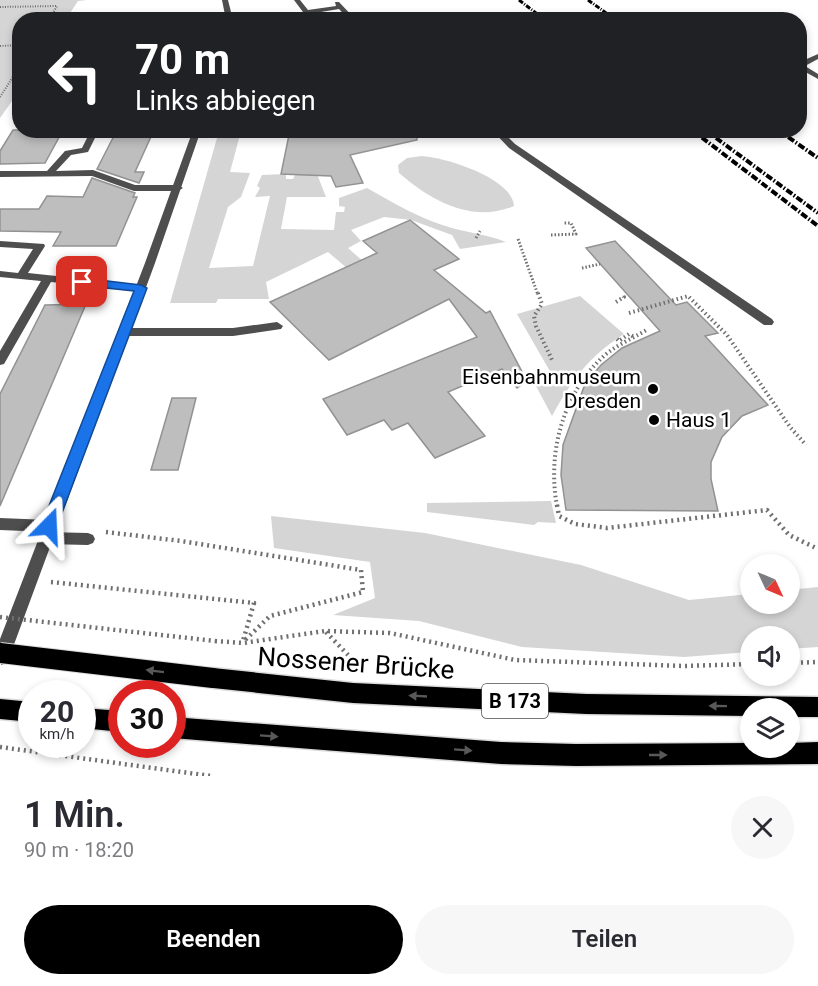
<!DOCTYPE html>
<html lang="de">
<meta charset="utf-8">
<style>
body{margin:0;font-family:Roboto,sans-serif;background:#f7f7f7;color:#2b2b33;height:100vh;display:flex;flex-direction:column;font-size:22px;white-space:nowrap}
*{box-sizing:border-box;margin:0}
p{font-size:20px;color:#7c7c81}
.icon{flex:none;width:33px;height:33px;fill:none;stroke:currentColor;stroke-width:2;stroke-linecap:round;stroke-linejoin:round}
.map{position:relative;height:776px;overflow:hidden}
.panel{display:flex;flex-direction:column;background:#fff;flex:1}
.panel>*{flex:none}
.banner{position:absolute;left:12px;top:12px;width:795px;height:126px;border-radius:24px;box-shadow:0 3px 9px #0003;background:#202124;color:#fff;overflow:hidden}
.needle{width:39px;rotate:134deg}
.controls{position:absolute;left:740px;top:554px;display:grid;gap:12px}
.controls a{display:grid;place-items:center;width:60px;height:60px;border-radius:50%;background:#fff;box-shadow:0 3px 9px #0003;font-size:30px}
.speed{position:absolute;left:18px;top:680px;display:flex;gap:12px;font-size:30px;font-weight:700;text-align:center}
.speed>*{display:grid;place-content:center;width:78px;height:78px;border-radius:50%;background:#fff;box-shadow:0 3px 9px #0003;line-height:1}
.speed small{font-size:15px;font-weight:400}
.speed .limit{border:9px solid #d22;background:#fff;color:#111}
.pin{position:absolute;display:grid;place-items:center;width:51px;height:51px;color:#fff;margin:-26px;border-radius:12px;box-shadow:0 3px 9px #0006}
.me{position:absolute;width:66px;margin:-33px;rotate:21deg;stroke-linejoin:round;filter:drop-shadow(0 0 4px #0008)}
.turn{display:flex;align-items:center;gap:21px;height:126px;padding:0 24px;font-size:27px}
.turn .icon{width:78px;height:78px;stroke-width:2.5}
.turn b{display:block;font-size:42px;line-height:51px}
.round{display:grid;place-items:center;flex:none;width:63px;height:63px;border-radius:32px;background:#f7f7f7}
.headline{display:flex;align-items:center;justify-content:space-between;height:102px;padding:0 24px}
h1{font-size:36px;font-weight:600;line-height:45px}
.cta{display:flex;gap:12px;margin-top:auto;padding:12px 24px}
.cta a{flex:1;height:69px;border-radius:36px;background:#000;color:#fff;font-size:24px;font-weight:600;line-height:69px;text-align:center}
.cta a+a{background:#f7f7f7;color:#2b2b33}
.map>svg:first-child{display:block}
.green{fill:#d5d5d5}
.building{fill:#bebebe;stroke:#929292;stroke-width:1.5}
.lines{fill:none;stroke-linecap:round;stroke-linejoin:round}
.primary-casing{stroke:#dbdbdb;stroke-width:3}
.path-far3{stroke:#707070;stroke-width:2;stroke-dasharray:1 1.5;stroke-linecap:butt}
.path-far2{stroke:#707070;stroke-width:3;stroke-dasharray:1.5 2;stroke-linecap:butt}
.path-far1{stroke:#707070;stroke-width:4;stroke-dasharray:1.5 3;stroke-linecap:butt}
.path{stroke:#707070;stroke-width:4.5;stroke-dasharray:2 4;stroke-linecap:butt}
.lane{fill:#4e4e4e;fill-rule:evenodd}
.street{fill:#4e4e4e;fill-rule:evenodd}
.primary{fill:#000;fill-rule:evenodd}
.rail-far1{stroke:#000;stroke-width:3;stroke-dasharray:5 1.5 1 1.5;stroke-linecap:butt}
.rail{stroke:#000;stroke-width:4;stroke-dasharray:7 2 1.5 2;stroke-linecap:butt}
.primary-bridge-casing{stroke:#dbdbdb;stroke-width:22;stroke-linecap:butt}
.path-bridge{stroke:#707070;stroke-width:4.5;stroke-dasharray:2 4;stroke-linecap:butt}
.primary-bridge{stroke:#000;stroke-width:20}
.oneway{fill:#595959}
.route{fill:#1a73e8;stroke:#114b97;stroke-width:1.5}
.poi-dot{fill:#000;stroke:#fff;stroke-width:2}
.labels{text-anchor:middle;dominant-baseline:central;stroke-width:5;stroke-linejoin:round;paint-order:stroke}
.shield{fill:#fff;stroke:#4c4c4c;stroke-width:1.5}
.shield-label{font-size:20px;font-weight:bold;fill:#000}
.poi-label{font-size:21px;fill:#000;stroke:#fff;text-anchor:end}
.near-street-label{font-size:26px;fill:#000;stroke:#fff}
</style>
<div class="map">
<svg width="818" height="776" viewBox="0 0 818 776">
<rect width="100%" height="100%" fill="#fff"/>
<g class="green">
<path d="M0,0H87L78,1L66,19L20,20L19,91L0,118Z"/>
<path d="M219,131H241L230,172L250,173L241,197L228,207L209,268L253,266L270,196L255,197L260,188L257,186L262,175L286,174V179H293L295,175L317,174L326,197H287L281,229L334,230L336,212H344L345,207L339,206V198L367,188C394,203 422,220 452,228C470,233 488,235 506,242L460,249L452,235L411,220L384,217L351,230L361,241L348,248L416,308L402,315L328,252L266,282L269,299H218L216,303H170Z"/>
<path d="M422,156C447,158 512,178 514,206C472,224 430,200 399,173L398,165L407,158Z"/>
<path d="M580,296L624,334C588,357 572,380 552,416L536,386L555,380L517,314Z"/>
<path d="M551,501L556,523L538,522L534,525L427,512V503Z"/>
<path d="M271,516L425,533L581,565L689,600L750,594V603H789V590L818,587V647L789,649V636H750V652L684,657L522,647L419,621L333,615L375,598L370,562L274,548Z"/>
</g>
<g class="building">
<path d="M13,130H63L45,163L0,164V151Z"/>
<path d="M117,130H154L135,172H144L139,183L97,169Z"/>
<path d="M290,130H416L417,140L350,155L363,183L336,187L331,176L281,174Z"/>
<path d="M92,178L135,193L133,197H137L116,246H53L61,232L0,231V209H39L47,196L83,197Z"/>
<path d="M410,220L459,259L434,270L486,313L490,311L527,381L517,388L502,369L448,392L485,436L435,458L408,423L392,430L384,420L347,435L323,399L477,337L449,299L329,360L270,302L377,253L363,241Z"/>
<path d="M615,241L676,305L687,302L718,333L705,336L768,405L742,416L722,437L711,462V479L718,511L566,510L561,475L563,445L585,384L601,365L622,348L660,331L586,248Z"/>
<path d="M86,304L0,506V394L45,305Z"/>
<path d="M172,398H196L178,470H151Z"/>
</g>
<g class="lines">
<g class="primary-casing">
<g id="primary">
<path d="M213,668L353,683L586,694L818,697V717H789V708H750V716L586,714L353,703L213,688L206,685L203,678L206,671Z"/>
<path d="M0,699L32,702V722L0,719Z"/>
<path d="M82,708L122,711V732L82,728Z"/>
<path d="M172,717L501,742L576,744L750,743V747H789V743L818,742V764L576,766L501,764L172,738Z"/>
</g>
</g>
<g class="path-far3">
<path d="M0,7L57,6L49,20"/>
<path d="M0,46L20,45"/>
<path d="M0,97L20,66"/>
</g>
<g class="path-far2">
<path d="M551,235L576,234L571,223H564"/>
<path d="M476,238L480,231"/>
<path d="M518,239L538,295"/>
<path d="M582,268L600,264"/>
</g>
<g class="path-far1">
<path d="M538,293L542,304L534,316L536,326L553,362"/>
<path d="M616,302L624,297L622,294"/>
<path d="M629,313L688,296L727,335L790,427L806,445"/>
<path d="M617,339L619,341L629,334L634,337"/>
<path d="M557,506C547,453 563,392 605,355C618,344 634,338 648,329"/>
</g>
<g class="path">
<path d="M557,505L559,516L575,524L607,528L767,510L789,535L818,549"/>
<path d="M106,532L181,541L361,570L363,592L270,616L243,642"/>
<path d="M51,582L254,603L243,641"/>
<path d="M326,632L348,655"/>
<path d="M215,641L243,643L325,631L390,633L515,660L684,666L750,664"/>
<path d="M789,663L818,662"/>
<path d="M0,747L211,776"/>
</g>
<g class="lane">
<path d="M294,0H300L308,10L336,6L335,2H339L356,20H349L339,9L309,14L307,19H303V12Z"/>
<path d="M818,54V59L805,66L818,74V79L800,69V62Z"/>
<path d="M91,130H99L88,152L71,155L56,171L93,170L135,185H178L183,188L178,191H134L92,176L0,177V171H47L65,151L82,148Z"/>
<path d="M492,130H501L515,144L772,319L774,322L772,325H764L509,148Z"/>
<path d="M0,241L44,244L45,246L28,273L141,285L146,288L141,291L51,282L4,364L0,365V351L41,281L0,277V271L18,273L33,249L0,247Z"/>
<path d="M277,322L283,326L281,329L233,336H125L119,332L125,328H233Z"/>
<path d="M0,518L49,520L54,522L56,526L54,530L49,532L0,530Z"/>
<path d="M45,532L88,533L93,535L95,539L93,543L88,545L45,544L40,542L38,538L40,534Z"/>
</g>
<g class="street">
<path d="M222,0H228L233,20H226Z"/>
<path d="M193,130H201L155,263L9,658L7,663L1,665L0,639L145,263Z"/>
</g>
<use href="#primary" class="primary"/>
<g class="rail-far1">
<path d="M519,0L545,20"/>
<path d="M588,0L616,20"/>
</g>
<g class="rail">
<path d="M692,130L818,226"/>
<path d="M778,130L818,158"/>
<path d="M716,138L818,213"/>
</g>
<g class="primary-bridge-casing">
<path id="primary-bridge" d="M0,653L213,678"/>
</g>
<path class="path-bridge" d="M0,617L215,641"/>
<use href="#primary-bridge" class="primary-bridge"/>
</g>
<defs><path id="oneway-solid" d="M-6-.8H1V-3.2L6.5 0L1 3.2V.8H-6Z" transform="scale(1.5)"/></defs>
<g class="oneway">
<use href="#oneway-solid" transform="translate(155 671) rotate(-173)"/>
<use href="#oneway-solid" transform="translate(418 696) rotate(-177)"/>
<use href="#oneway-solid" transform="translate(718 706) rotate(-179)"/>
<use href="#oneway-solid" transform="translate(269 736) rotate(4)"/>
<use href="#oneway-solid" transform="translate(463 750) rotate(4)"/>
<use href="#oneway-solid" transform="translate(658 755)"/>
</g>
<path class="route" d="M82,278L141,285L147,288L57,526L55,530L49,532L44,530L41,526L134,291L78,285L77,282Z"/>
<g class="poi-dot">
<circle cx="653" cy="389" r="6"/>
<circle cx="654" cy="420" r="6"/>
</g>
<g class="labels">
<rect class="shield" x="482" y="684" width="66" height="34" rx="4.5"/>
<g class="shield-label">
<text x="515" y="701">B 173</text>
</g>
<g class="poi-label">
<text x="641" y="377">Eisenbahnmuseum<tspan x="641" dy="24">Dresden</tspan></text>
<text x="666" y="420" text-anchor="start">Haus 1</text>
</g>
<g class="near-street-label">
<text transform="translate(356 663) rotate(4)">Nossener Brücke</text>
</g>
</g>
</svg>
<div class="controls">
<a><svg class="needle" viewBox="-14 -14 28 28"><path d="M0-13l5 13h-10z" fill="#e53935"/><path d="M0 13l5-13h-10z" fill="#7c7c81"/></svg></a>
<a><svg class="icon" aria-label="sound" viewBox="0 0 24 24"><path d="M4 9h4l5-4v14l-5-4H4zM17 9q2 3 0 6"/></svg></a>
<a><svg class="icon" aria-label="layers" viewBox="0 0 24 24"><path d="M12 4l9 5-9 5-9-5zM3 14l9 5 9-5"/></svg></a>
</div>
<div class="speed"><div>20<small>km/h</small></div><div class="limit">30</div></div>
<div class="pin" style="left:82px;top:282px;background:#d93025"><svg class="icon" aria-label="arrive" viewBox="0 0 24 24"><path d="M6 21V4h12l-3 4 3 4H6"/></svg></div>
<svg class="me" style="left:49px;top:526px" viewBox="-20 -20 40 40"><path d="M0-17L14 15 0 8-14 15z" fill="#1a73e8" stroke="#fff" stroke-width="4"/></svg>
<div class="banner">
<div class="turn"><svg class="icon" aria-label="left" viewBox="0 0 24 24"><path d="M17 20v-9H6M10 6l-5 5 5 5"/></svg><div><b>70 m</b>Links abbiegen</div></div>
</div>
</div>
<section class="panel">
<div class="headline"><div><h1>1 Min.</h1><p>90 m · 18:20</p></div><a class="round"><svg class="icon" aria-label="close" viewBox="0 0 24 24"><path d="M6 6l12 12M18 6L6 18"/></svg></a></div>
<div class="cta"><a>Beenden</a><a>Teilen</a></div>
</section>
